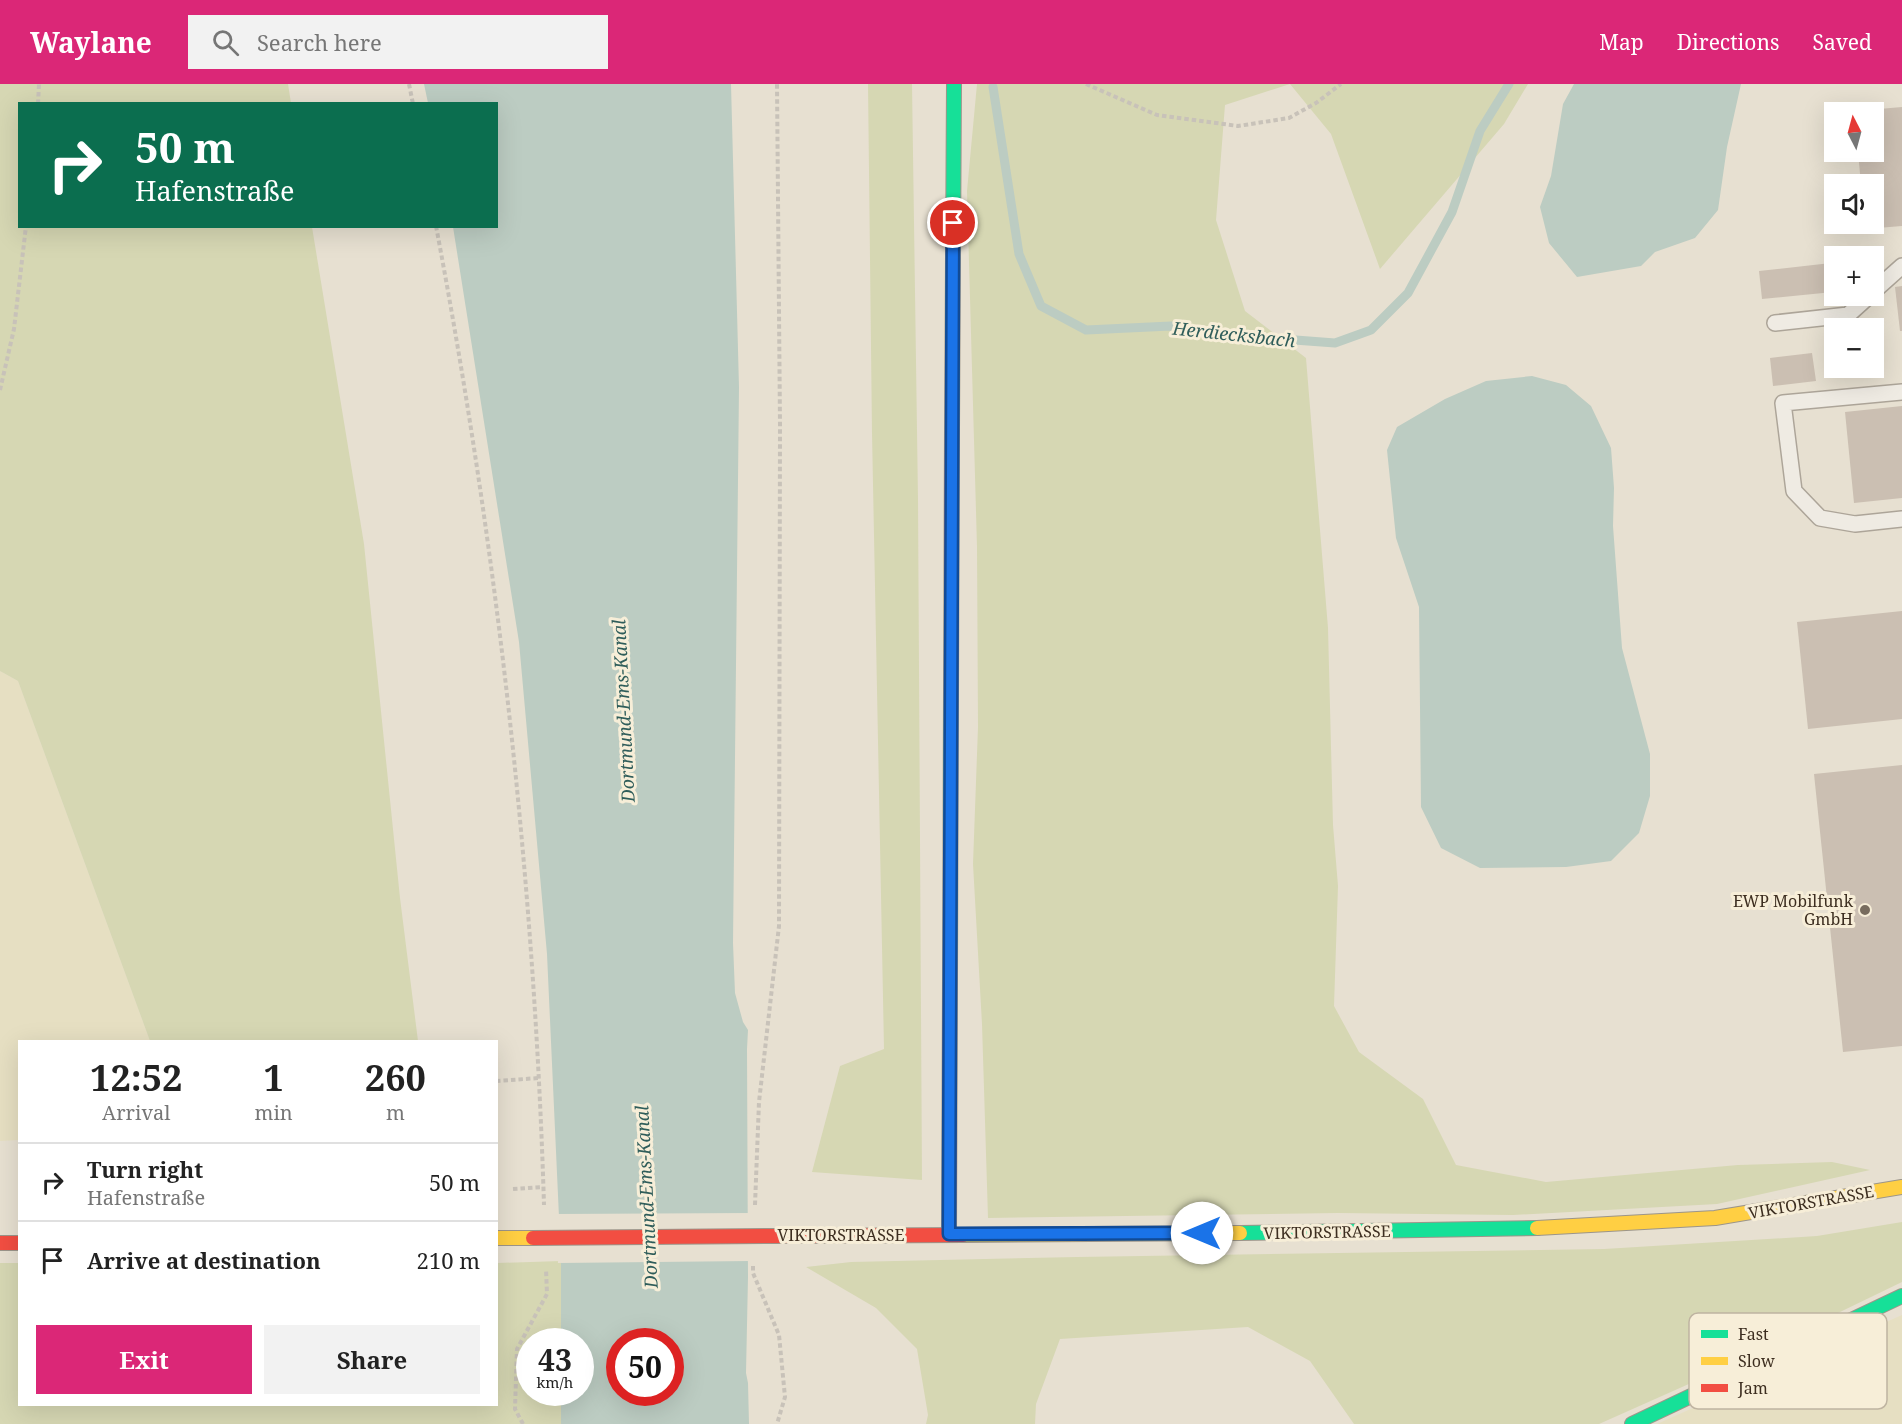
<!DOCTYPE html>
<meta charset="utf-8">
<style>
body{margin:0;font-family:"Noto Serif",serif;background:#f2f2f2;color:#222;height:100vh;display:flex;flex-direction:column;font-size:22px;white-space:nowrap}
*{box-sizing:border-box;margin:0}
p{font-size:20px;color:#767676}
.icon{flex:none;width:33px;height:33px;fill:none;stroke:currentColor;stroke-width:2;stroke-linecap:round;stroke-linejoin:round}
.map{position:relative;flex:1;overflow:hidden}
.drawer{position:absolute;left:18px;top:956px;width:480px;height:366px;display:flex;flex-direction:column;background:#fff;border-radius:0px;box-shadow:0 6px 24px #0002}
.drawer>*{flex:none}
.hud{position:absolute;left:18px;top:18px;width:480px;height:126px;border-radius:0px;box-shadow:0 6px 24px #0002;background:#0b6e4f;color:#fff;overflow:hidden}
.needle{width:39px;rotate:354deg}
.fabs{position:absolute;left:1824px;top:18px;display:grid;gap:12px}
.fabs a{display:grid;place-items:center;width:60px;height:60px;border-radius:0px;background:#fff;box-shadow:0 6px 24px #0002;font-size:30px}
.speed{position:absolute;left:516px;top:1244px;display:flex;gap:12px;font-size:30px;font-weight:700;text-align:center}
.speed>*{display:grid;place-content:center;width:78px;height:78px;border-radius:50%;background:#fff;box-shadow:0 6px 24px #0002;line-height:1}
.speed small{font-size:15px;font-weight:400}
.speed .limit{border:9px solid #d22;background:#fff;color:#111}
.pin{position:absolute;display:grid;place-items:center;width:51px;height:51px;color:#fff;margin:-26px;border:3px solid #fff;border-radius:50%;box-shadow:0 2px 6px #0007}
.me{position:absolute;width:66px;margin:-33px;rotate:270deg;stroke-linejoin:round;filter:drop-shadow(0 0 4px #0008)}
.turn{display:flex;align-items:center;gap:21px;height:126px;padding:0 18px;font-size:27px}
.turn .icon{width:78px;height:78px;stroke-width:2.5}
.turn b{display:block;font-size:42px;line-height:51px}
.eta{display:flex;justify-content:space-evenly;align-items:center;height:102px;text-align:center}
.eta b{font-size:36px;font-weight:700;line-height:42px}
.button{display:flex;gap:12px;margin-top:auto;padding:12px 18px}
.button a{flex:1;height:69px;border-radius:0px;background:#db2777;color:#fff;font-size:24px;font-weight:700;line-height:69px;text-align:center}
.button a+a{background:#f2f2f2;color:#222}
ul{padding:0;list-style:none}
li{display:flex;align-items:center;gap:18px;height:78px;padding:0 18px;border-top:2px solid #e0e0e0}
li div{flex:1}
li b{display:block;font-size:22px}
li em{font-style:normal}
header{display:flex;align-items:center;gap:36px;box-sizing:border-box;height:84px;padding:0 30px;background:#db2777;color:#fff}
header strong{font-size:28px}
nav{display:flex;gap:33px;margin-inline-start:auto;font-size:21px}
.search{width:420px;height:54px;background:#f2f2f2;display:flex;align-items:center;gap:15px;box-sizing:border-box;padding:0 21px;border-radius:0px;color:#767676;font-size:22px}
.map>svg:first-child{display:block}
.farmland{fill:#e6dfc2}
.green{fill:#d6d7b3}
.water{fill:#bcccc2;fill-rule:evenodd}
.pier{fill:#e7e0d1}
.lines{fill:none;stroke-linecap:round;stroke-linejoin:round}
.stream{stroke:#bcccc2;stroke-width:9}
.building{fill:#cbbfb2}
.lane-casing{stroke:#ada599;stroke-width:18}
.fast-casing{stroke:#9c958a;stroke-width:16}
.slow-casing{stroke:#9c958a;stroke-width:16}
.jam-casing{stroke:#9c958a;stroke-width:16}
.path{stroke:#c8c2b9;stroke-width:4;stroke-dasharray:4.5 3;stroke-linecap:butt}
.lane{stroke:#efebe3;stroke-width:15}
.fast{stroke:#16e098;stroke-width:14}
.slow{stroke:#ffcf43;stroke-width:14}
.jam{stroke:#f24e42;stroke-width:14}
.jam-bridge-casing{stroke:#9c958a;stroke-width:16;stroke-linecap:butt}
.jam-bridge{stroke:#f24e42;stroke-width:14}
.route-casing{stroke:#114b97;stroke-width:15}
.route{stroke:#1a73e8;stroke-width:10}
.poi-dot{fill:#786c5e;stroke:#f7eed8;stroke-width:2}
.labels{text-anchor:middle;dominant-baseline:central;stroke-width:6;stroke-linejoin:round;paint-order:stroke}
.poi-label{font-size:16px;fill:#3d2e20;stroke:#f7eed8;text-anchor:end}
.street-label{font-size:16px;fill:#3d2e20;stroke:#f7eed8}
.water-label{font-size:18px;font-style:italic;fill:#2f5d5a;stroke:#f7eed8}
.key{fill:#f7eed8;stroke:#bfb4a1;stroke-width:1.5}
.key-label{font-size:16px;fill:#3d2e20}
</style>
<header>
<strong>Waylane</strong>
<div class="search"><svg class="icon" aria-label="search" viewBox="0 0 24 24"><circle cx="10" cy="10" r="6"/><path d="M15 15l6 6"/></svg>Search here</div>
<nav><a>Map</a><a>Directions</a><a>Saved</a></nav>
</header>
<div class="map">
<svg width="1902" height="1340" viewBox="0 0 1902 1340">
<rect width="100%" height="100%" fill="#e7e0d1"/>
<g class="farmland">
<path d="M0,587L18,597L150,957H20L19,1056L0,1057Z"/>
<path d="M1902,1231V1340H1657Z"/>
</g>
<g class="green">
<path d="M0,0H288L291,19L20,20V142L312,143L364,460L400,814L418,957H150L18,597L0,587Z"/>
<path d="M868,0H912L918,415L922,1096L812,1088L840,982L884,965L872,349Z"/>
<path d="M977,0H1528L1504,40L1380,185L1331,50L1290,0L1225,21L1216,136L1245,227L1306,274L1328,544L1333,741L1338,802L1334,922L1359,968L1423,1015L1456,1081L1546,1098L1738,1081L1832,1078L1870,1086L1717,1120L1513,1131L1338,1129L988,1134L982,940L973,780L978,643L977,463L967,107Z"/>
<path d="M1902,1138V1198L1718,1287L1599,1340H1354L1310,1277L1248,1243L1060,1255L1036,1320L1035,1340H926L928,1331L917,1265L876,1224L806,1183L851,1178L1077,1173L1604,1165L1817,1152Z"/>
<path d="M561,1177V1257H530V1308H561V1340H0V1179H19L20,1320H496L497,1179Z"/>
</g>
<g class="water">
<path d="M424,0H731L739,303L733,859L735,909L743,938L748,946L747,965L748,1193L746,1289L748,1299L749,1340H561V1308H580V1257H561V1177L547,870L519,558L453,143L496,142V20L428,19ZM620,1257H670V1308H620Z"/>
<path d="M1574,0H1741L1727,63L1718,126L1695,154L1655,168L1641,182L1577,193L1549,159L1540,123L1551,92L1563,20Z"/>
<path d="M1532,292L1566,301L1591,322L1611,364L1614,404L1613,442L1622,564L1650,670V712L1639,749L1611,777L1566,783L1480,784L1441,764L1421,723L1419,523L1396,454L1387,366L1397,343L1445,315L1486,297Z"/>
</g>
<path class="pier" d="M751,1129V1177L558,1179L556,1130Z"/>
<g class="lines">
<path class="stream" d="M993,3L1019,170L1041,222L1086,246L1171,242L1215,250L1335,259L1371,246L1408,209L1452,128L1480,47L1509,0"/>
</g>
<g class="building">
<path d="M1902,23V142L1865,145L1864,140H1874V100H1861L1858,68H1874V28H1856V27Z"/>
<path d="M1831,179L1833,208L1762,215L1759,187Z"/>
<path d="M1902,202V247H1900L1895,203Z"/>
<path d="M1812,269L1816,297L1773,302L1770,274Z"/>
<path d="M1902,322V414L1854,419L1845,328Z"/>
<path d="M1902,527V635L1808,645L1797,538Z"/>
<path d="M1902,681V962L1843,968L1814,690Z"/>
</g>
<g class="lines">
<g class="lane-casing">
<g id="lane">
<path d="M1874,207L1902,182"/>
<path d="M1775,239L1848,231L1869,212"/>
<path d="M1902,308L1783,319L1794,407L1820,434L1855,440L1902,435"/>
</g>
</g>
<g class="fast-casing">
<g id="fast">
<path d="M952,346L954,0"/>
<path d="M950,894L951,607"/>
<path d="M1240,1149L1537,1144"/>
<path d="M1632,1340L1902,1212"/>
</g>
</g>
<g class="slow-casing">
<g id="slow">
<path d="M1537,1144L1715,1134L1902,1103"/>
<path d="M963,1151L1240,1149"/>
<path d="M496,1154H533"/>
</g>
</g>
<g class="jam-casing">
<g id="jam">
<path d="M951,607L952,346"/>
<path d="M949,1151L950,894"/>
<path d="M771,1152L963,1151"/>
<path d="M0,1159H20"/>
</g>
</g>
<g class="path">
<path d="M409,0L413,20"/>
<path d="M1086,0L1157,31L1238,42L1289,34L1316,19L1341,0"/>
<path d="M38,20L39,0"/>
<path d="M436,142C497,465 534,793 544,1121"/>
<path d="M0,306L14,245L26,142"/>
<path d="M496,997L539,994"/>
<path d="M513,1105L543,1103"/>
<path d="M755,1121L759,1018L779,842L780,341L777,0"/>
<path d="M753,1182V1189L779,1251L785,1313L777,1340"/>
<path d="M523,1340L515,1325L517,1265L547,1210L546,1185"/>
</g>
<use href="#lane" class="lane"/>
<use href="#fast" class="fast"/>
<use href="#slow" class="slow"/>
<use href="#jam" class="jam"/>
<g class="jam-bridge-casing">
<path id="jam-bridge" d="M533,1154L771,1152"/>
</g>
<use href="#jam-bridge" class="jam-bridge"/>
</g>
<g class="lines">
<g class="route-casing">
<path id="route" d="M953,139L949,1150L1202,1149"/>
</g>
<use href="#route" class="route"/>
</g>
<circle class="poi-dot" cx="1865" cy="826" r="6"/>
<g class="labels">
<g class="poi-label">
<text x="1853" y="817">EWP Mobilfunk<tspan x="1853" dy="18">GmbH</tspan></text>
</g>
<g class="street-label">
<text transform="translate(1811 1118) rotate(-10)">VIKTORSTRASSE</text>
<text transform="translate(1327 1148) rotate(-1)">VIKTORSTRASSE</text>
<text x="841" y="1151">VIKTORSTRASSE</text>
</g>
<g class="water-label">
<text transform="translate(1234 250) rotate(6)">Herdiecksbach</text>
<text transform="translate(623 627) rotate(-93)">Dortmund-Ems-Kanal</text>
<text transform="translate(646 1113) rotate(-93)">Dortmund-Ems-Kanal</text>
</g>
</g>
<rect x="1689" y="1229" width="198" height="96" rx="9" class="key"/>
<rect x="1701" y="1246" width="27" height="8" fill="#16e098"/>
<rect x="1701" y="1273" width="27" height="8" fill="#ffcf43"/>
<rect x="1701" y="1300" width="27" height="8" fill="#f24e42"/>
<g class="key-label">
<text x="1738" y="1256">Fast</text>
<text x="1738" y="1283">Slow</text>
<text x="1738" y="1310">Jam</text>
</g>
</svg>
<div class="fabs">
<a><svg class="needle" viewBox="-14 -14 28 28"><path d="M0-13l5 13h-10z" fill="#e53935"/><path d="M0 13l5-13h-10z" fill="#767676"/></svg></a>
<a><svg class="icon" aria-label="sound" viewBox="0 0 24 24"><path d="M4 9h4l5-4v14l-5-4H4zM17 9q2 3 0 6"/></svg></a>
<a>+</a>
<a>−</a>
</div>
<div class="speed"><div>43<small>km/h</small></div><div class="limit">50</div></div>
<div class="pin" style="left:953px;top:139px;background:#d93025"><svg class="icon" aria-label="arrive" viewBox="0 0 24 24"><path d="M6 21V4h12l-3 4 3 4H6"/></svg></div>
<svg class="me" style="left:1202px;top:1149px" viewBox="-20 -20 40 40"><circle r="19" fill="#fff"/><path d="M0-13L10 11 0 6-10 11z" fill="#1a73e8"/></svg>
<div class="hud">
<div class="turn"><svg class="icon" aria-label="right" viewBox="0 0 24 24"><path d="M7 20v-9h11M14 6l5 5-5 5"/></svg><div><b>50 m</b>Hafenstraße</div></div>
</div>
<section class="drawer">
<div class="eta">
<div><b>12:52</b><p>Arrival</p></div>
<div><b>1</b><p>min</p></div>
<div><b>260</b><p>m</p></div>
</div>
<ul>
<li><svg class="icon" aria-label="right" viewBox="0 0 24 24"><path d="M7 20v-9h11M14 6l5 5-5 5"/></svg><div><b>Turn right</b><p>Hafenstraße</p></div><em>50 m</em></li>
<li><svg class="icon" aria-label="arrive" viewBox="0 0 24 24"><path d="M6 21V4h12l-3 4 3 4H6"/></svg><div><b>Arrive at destination</b></div><em>210 m</em></li>
</ul>
<div class="button"><a>Exit</a><a>Share</a></div>
</section>
</div>
